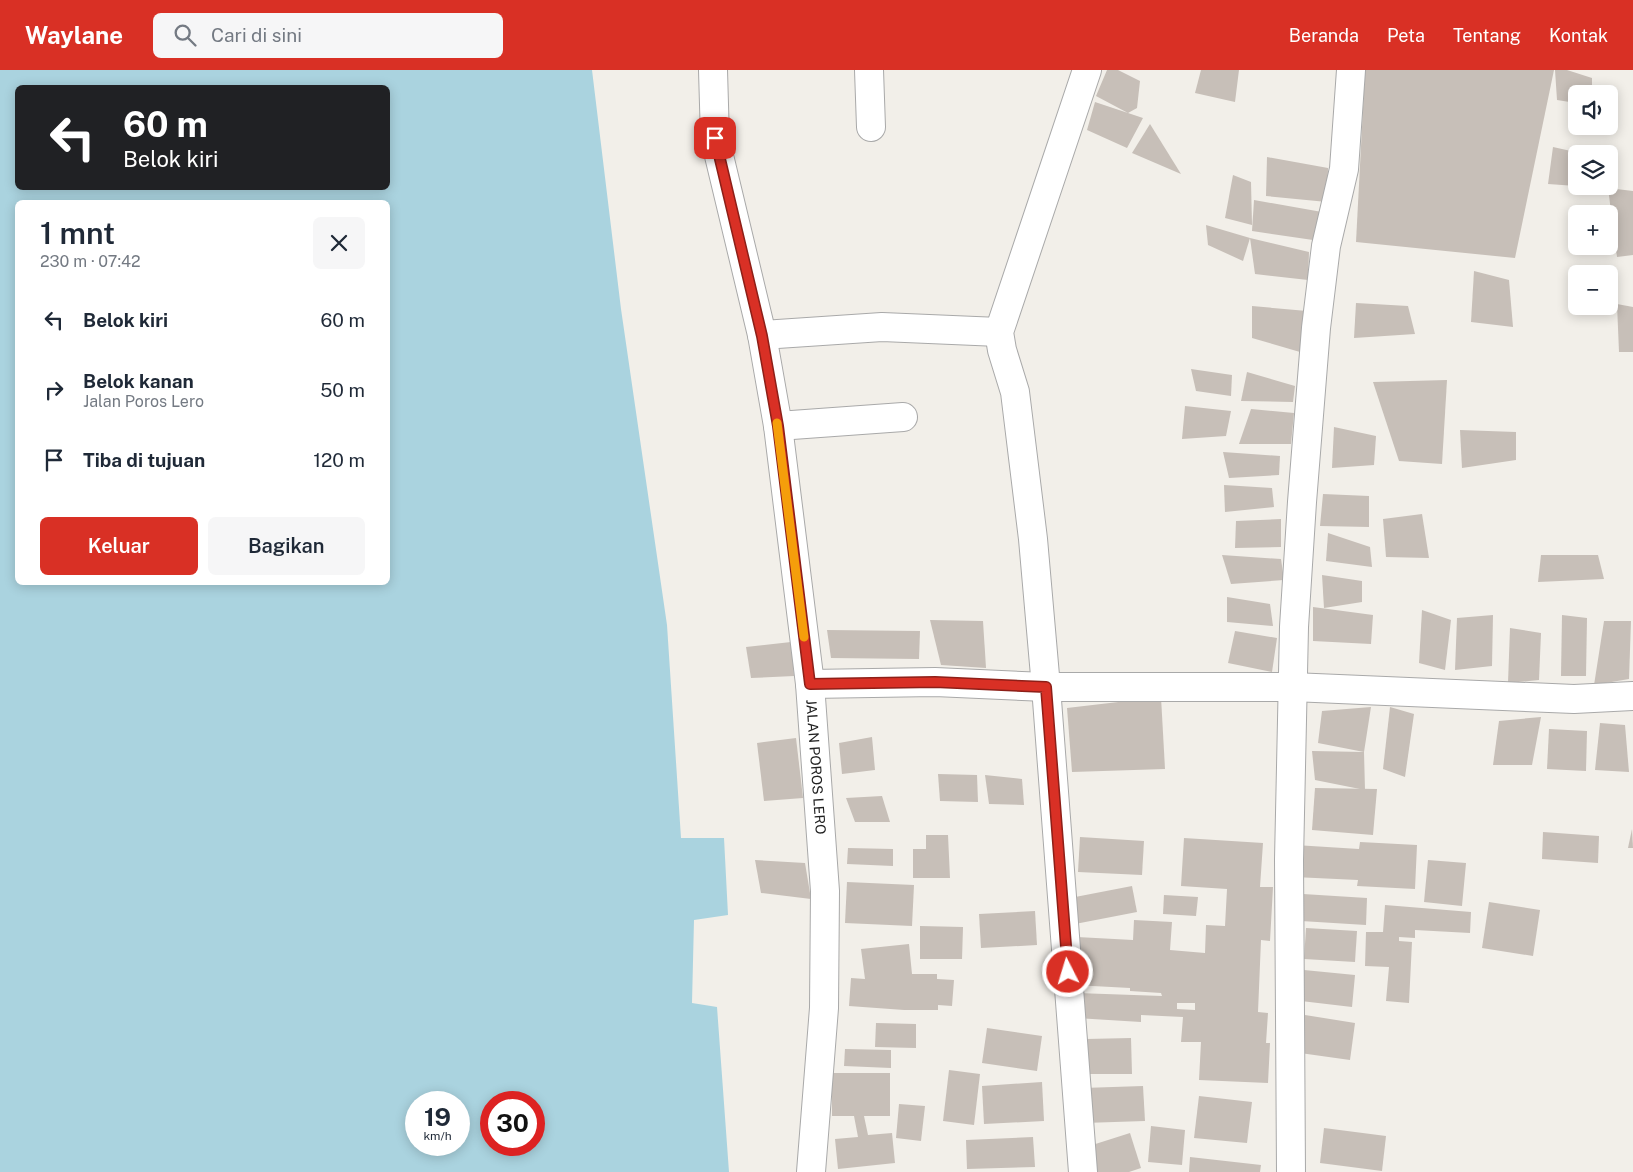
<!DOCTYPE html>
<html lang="id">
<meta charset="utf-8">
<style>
body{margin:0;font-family:"Public Sans",sans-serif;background:#f6f6f7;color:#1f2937;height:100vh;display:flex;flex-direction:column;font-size:19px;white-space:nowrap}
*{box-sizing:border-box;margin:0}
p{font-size:16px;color:#747a83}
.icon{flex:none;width:28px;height:28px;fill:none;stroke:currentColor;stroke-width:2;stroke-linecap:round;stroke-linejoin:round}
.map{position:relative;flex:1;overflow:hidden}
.sheet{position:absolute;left:15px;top:130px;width:375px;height:385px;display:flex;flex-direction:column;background:#fff;border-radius:8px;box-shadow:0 2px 12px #0003}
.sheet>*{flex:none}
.top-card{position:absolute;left:15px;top:15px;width:375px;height:105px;border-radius:8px;box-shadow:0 2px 12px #0003;background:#202124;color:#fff;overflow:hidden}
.controls{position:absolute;left:1568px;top:15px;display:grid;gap:10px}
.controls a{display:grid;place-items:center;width:50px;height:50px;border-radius:8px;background:#fff;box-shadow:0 2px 12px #0003;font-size:25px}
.speed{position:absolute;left:405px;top:1021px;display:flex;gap:10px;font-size:25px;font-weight:700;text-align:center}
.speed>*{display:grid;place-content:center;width:65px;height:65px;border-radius:50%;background:#fff;box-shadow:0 2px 12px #0003;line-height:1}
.speed small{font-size:12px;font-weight:400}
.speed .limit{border:8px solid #d22;background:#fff;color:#111}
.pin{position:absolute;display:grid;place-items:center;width:42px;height:42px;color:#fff;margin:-21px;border-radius:10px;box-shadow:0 2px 8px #0006}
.me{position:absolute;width:55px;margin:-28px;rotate:355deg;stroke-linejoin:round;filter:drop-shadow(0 0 4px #0008)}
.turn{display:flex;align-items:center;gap:18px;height:105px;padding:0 25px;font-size:22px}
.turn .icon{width:65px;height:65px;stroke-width:2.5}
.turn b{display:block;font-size:35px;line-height:42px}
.round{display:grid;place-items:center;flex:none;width:52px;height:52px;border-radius:8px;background:#f6f6f7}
.overview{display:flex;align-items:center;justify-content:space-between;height:85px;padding:0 25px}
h1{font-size:30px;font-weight:600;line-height:38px}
.action{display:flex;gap:10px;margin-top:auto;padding:10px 25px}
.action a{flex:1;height:58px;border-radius:8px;background:#d93025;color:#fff;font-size:20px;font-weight:600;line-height:58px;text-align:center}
.action a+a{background:#f6f6f7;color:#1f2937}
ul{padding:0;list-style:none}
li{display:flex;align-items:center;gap:15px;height:70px;padding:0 25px}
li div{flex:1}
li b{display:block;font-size:19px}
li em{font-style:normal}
header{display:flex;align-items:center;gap:30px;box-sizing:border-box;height:70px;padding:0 25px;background:#d93025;color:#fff}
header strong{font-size:24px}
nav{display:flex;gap:28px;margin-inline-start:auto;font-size:18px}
.search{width:350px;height:45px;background:#f6f6f7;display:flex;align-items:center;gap:12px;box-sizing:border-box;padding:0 18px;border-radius:8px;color:#747a83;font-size:19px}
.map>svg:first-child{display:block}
.water{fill:#aad3df;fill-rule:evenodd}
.building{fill:#c7bfb8;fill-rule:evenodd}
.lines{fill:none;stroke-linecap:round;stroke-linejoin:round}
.street-casing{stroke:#a9a9a9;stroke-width:30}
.street{stroke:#fff;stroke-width:28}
.route-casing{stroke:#8d1f18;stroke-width:12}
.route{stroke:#d93025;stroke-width:9}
.slow{stroke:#f59e0b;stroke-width:9}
.labels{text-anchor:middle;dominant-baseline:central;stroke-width:4.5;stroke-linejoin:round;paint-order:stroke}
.street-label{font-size:14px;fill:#222;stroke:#fff}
</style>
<header>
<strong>Waylane</strong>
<div class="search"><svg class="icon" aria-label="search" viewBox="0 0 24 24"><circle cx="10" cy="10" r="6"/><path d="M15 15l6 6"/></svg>Cari di sini</div>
<nav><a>Beranda</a><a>Peta</a><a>Tentang</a><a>Kontak</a></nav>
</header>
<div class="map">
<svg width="1633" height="1102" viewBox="0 0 1633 1102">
<rect width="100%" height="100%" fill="#f2efe9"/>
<path class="water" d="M0,0H592L621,239L667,555L681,768H724L728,845L694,850L692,933L717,937L729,1102H0ZM18,18H388V118H18ZM18,132H388V512H18ZM459,1032V1075H416V1032ZM534,1032V1075H491V1032Z"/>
<g class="building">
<path d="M1107,0H1118L1140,11L1137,38L1128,43L1143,48L1127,78L1087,60L1095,32L1128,43L1096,26Z"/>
<path d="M1201,0H1239L1235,32L1195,23Z"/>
<path d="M1365,0H1554L1515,188L1356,172Z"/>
<path d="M1555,0H1567L1592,8V24H1576V33L1557,30Z"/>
<path d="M1150,54L1181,104L1132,83Z"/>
<path d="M1553,77L1580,83L1576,84V116L1548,114Z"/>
<path d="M1267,87L1328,98L1327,132L1266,126Z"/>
<path d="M1233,105L1251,112L1252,155L1225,148Z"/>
<path d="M1608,118L1633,121V185L1617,187Z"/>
<path d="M1254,130L1322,142L1313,170L1252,161Z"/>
<path d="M1206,155L1250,168L1243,191L1208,175Z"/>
<path d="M1250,168L1309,182L1308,210L1255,204Z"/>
<path d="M1474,201L1509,210L1513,257L1471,252Z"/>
<path d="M1356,233L1408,236L1415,264L1354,268Z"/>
<path d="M1617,234L1633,237V282H1619Z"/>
<path d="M1252,236L1307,241L1300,282L1252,268Z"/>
<path d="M1191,299L1232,305L1231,326L1196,321Z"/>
<path d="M1247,302L1295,316L1293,332L1241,331Z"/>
<path d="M1447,310L1442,394L1399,391L1373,312Z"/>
<path d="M1185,336L1231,341L1226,366L1182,369Z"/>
<path d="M1251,339L1294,343L1291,374H1239Z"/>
<path d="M1334,357L1376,366L1374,395L1332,398Z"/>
<path d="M1460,360L1516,362V390L1462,398Z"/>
<path d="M1223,382L1280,386L1279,405L1229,408Z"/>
<path d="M1224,415L1272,418L1274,437L1225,442Z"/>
<path d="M1323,424L1369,426V457L1320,456Z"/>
<path d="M1422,444L1429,488L1386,487L1383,449Z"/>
<path d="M1281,449V477L1235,478L1236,451Z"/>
<path d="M1328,463L1370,477L1372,497L1326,491Z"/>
<path d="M1222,485L1281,489L1284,510L1231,514Z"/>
<path d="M1541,485H1598L1604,509L1538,512Z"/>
<path d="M1322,505L1362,511V532L1324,538Z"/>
<path d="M1227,527L1270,534L1273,556L1227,552Z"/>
<path d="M1313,537L1373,545L1371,574L1313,571Z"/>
<path d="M1422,540L1451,550L1445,600L1419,593Z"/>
<path d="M1493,545L1492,596L1455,600L1457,548Z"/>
<path d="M1562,545L1587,548L1586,606H1561Z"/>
<path d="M930,550L983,551L986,598L941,595Z"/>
<path d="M1604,551H1631L1629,609L1594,615Z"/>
<path d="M1510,558L1541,563L1539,610L1508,613Z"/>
<path d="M827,560L920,561L919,589L831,588Z"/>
<path d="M1235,561L1277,568L1272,602L1228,593Z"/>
<path d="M791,572L794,606L751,608L746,577Z"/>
<path d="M1161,627L1165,699L1072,702L1067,638Z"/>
<path d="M1371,637L1364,682L1365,720L1315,710L1312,681L1364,682L1318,673L1322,641Z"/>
<path d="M1390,637L1414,644L1405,707L1383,699Z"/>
<path d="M1541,647L1532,695H1493L1499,651Z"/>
<path d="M1600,653L1625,655L1629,702L1595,700Z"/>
<path d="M1549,659L1587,661L1586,701L1547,699Z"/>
<path d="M872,667L875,700L842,704L839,673Z"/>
<path d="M796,668L803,728L764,731L757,673Z"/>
<path d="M938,704L977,705L978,732L940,731Z"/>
<path d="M985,705L1022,709L1024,735L989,734Z"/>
<path d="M1315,718L1377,719L1373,765L1312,760Z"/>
<path d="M882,726L890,752H855L846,728Z"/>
<path d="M1632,759L1633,778H1628Z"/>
<path d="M1543,762L1599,766L1598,793L1542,789Z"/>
<path d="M926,765H948L950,808H913V779H926Z"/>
<path d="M1080,767L1144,771L1142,805L1078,802Z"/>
<path d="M1184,768L1263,773L1260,817H1273L1270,871L1261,870L1258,942L1268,943L1266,973H1270L1268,1013L1199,1010L1201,972H1181L1183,947L1141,945V952L1076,948L1077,923L1162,926L1161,923L1130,921V918L1074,915L1077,867L1133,870L1134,850L1172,852L1170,880L1205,883L1206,855L1225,856L1227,819L1181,816ZM1177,933H1195V940L1177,939Z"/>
<path d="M1360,772L1417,775L1415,819L1357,816L1358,810L1294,807L1295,775L1359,779Z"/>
<path d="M848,778L893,779V796L847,794Z"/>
<path d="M755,790L805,793L811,829L761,823Z"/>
<path d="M1428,790L1466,793L1462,836L1424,832Z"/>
<path d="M847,812L914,815L912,856L845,853Z"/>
<path d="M1132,816L1137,842L1075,854L1070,828Z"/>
<path d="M1303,824L1367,828L1366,855L1301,851Z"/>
<path d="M1164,825L1198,827L1196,846L1163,844Z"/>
<path d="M1489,832L1540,840L1533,886L1482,878Z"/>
<path d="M1385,835L1471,842L1470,863L1415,860V868L1399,867V871L1412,872L1409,933L1386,931L1389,897L1365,896L1366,862H1383Z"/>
<path d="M1035,841L1037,875L981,878L979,844Z"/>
<path d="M920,856L963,857L962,889H920Z"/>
<path d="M1306,858L1357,861L1355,892L1304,889Z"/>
<path d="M909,874L912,904H937V909L954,910L952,936L938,935V940H904L849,936L851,908L865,909L861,879Z"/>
<path d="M1304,900L1355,905L1352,937L1301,931Z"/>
<path d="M1305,945L1355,953L1350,990L1300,983Z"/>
<path d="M876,953L916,954V978L875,977Z"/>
<path d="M987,958L1042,966L1037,1001L982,993Z"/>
<path d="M1131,968L1132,1004H1087L1086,969Z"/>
<path d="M845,979L891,980V998L844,996Z"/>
<path d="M949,1000L980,1004L974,1055L943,1051Z"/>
<path d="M832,1003H890V1046H864L868,1065L892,1063L895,1093L838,1099L835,1069L858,1067L854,1046H832Z"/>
<path d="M1042,1012L1044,1051L984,1054L982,1016Z"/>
<path d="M1143,1016L1145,1051L1084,1053L1083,1018Z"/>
<path d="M1199,1026L1252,1032L1247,1073L1194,1068Z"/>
<path d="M899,1034L925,1036L921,1071L896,1068Z"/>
<path d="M1151,1056L1185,1060L1182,1095L1148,1092Z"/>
<path d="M1324,1058L1386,1066L1382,1101L1320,1093Z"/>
<path d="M1130,1063L1141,1098L1129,1102H1094L1086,1077Z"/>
<path d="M1033,1067L1035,1097L967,1099L966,1070Z"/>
<path d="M1190,1087L1261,1095L1260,1102H1189Z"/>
</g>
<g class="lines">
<g class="street-casing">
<g id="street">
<path id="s1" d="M713,0L715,69L762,265L778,356L810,614L825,821L824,938L811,1102"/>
<path d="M869,0L871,57"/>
<path d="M762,265L882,257L999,262"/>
<path d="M778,356L903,347"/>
<path d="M810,614L935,612L1046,617H1292L1574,629L1633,626"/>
<path d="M1083,1102L1046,617L1033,469L1015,322L1002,280L999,262L1087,0"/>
<path d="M1291,1102L1289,790L1294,557L1302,432L1316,258L1326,176L1344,99L1351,0"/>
</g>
</g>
<use href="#street" class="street"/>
</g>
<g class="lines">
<g class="route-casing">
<path id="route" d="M715,68L762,266L778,356L810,614L935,612L1046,617L1068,902"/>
</g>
<use href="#route" class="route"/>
<path class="slow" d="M777,353L804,567"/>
</g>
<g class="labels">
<g class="street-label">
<text stroke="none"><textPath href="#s1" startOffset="706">JALAN POROS LERO</textPath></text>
</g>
</g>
</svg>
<div class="controls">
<a><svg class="icon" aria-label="sound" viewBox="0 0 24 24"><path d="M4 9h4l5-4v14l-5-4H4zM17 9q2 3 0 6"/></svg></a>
<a><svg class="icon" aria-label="layers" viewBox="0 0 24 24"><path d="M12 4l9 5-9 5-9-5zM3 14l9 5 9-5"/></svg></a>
<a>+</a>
<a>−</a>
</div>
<div class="speed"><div>19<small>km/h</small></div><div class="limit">30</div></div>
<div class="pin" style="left:715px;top:68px;background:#d93025"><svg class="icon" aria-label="arrive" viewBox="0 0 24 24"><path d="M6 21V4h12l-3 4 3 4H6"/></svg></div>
<svg class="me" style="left:1068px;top:902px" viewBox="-20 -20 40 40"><circle r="17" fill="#d93025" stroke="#fff" stroke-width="3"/><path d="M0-11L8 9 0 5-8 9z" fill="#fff"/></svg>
<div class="top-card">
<div class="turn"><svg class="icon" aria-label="left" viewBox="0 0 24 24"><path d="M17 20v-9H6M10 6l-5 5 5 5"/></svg><div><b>60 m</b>Belok kiri</div></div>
</div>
<section class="sheet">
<div class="overview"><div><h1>1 mnt</h1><p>230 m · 07:42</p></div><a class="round"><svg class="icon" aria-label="close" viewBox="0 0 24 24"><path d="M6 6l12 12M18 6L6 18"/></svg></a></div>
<ul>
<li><svg class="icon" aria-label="left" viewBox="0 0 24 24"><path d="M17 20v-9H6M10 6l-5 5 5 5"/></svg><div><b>Belok kiri</b></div><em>60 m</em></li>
<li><svg class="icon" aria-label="right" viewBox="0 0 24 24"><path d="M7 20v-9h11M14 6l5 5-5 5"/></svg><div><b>Belok kanan</b><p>Jalan Poros Lero</p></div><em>50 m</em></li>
<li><svg class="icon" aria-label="arrive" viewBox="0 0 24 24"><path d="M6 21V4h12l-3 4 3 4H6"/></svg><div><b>Tiba di tujuan</b></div><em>120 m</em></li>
</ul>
<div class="action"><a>Keluar</a><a>Bagikan</a></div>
</section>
</div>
